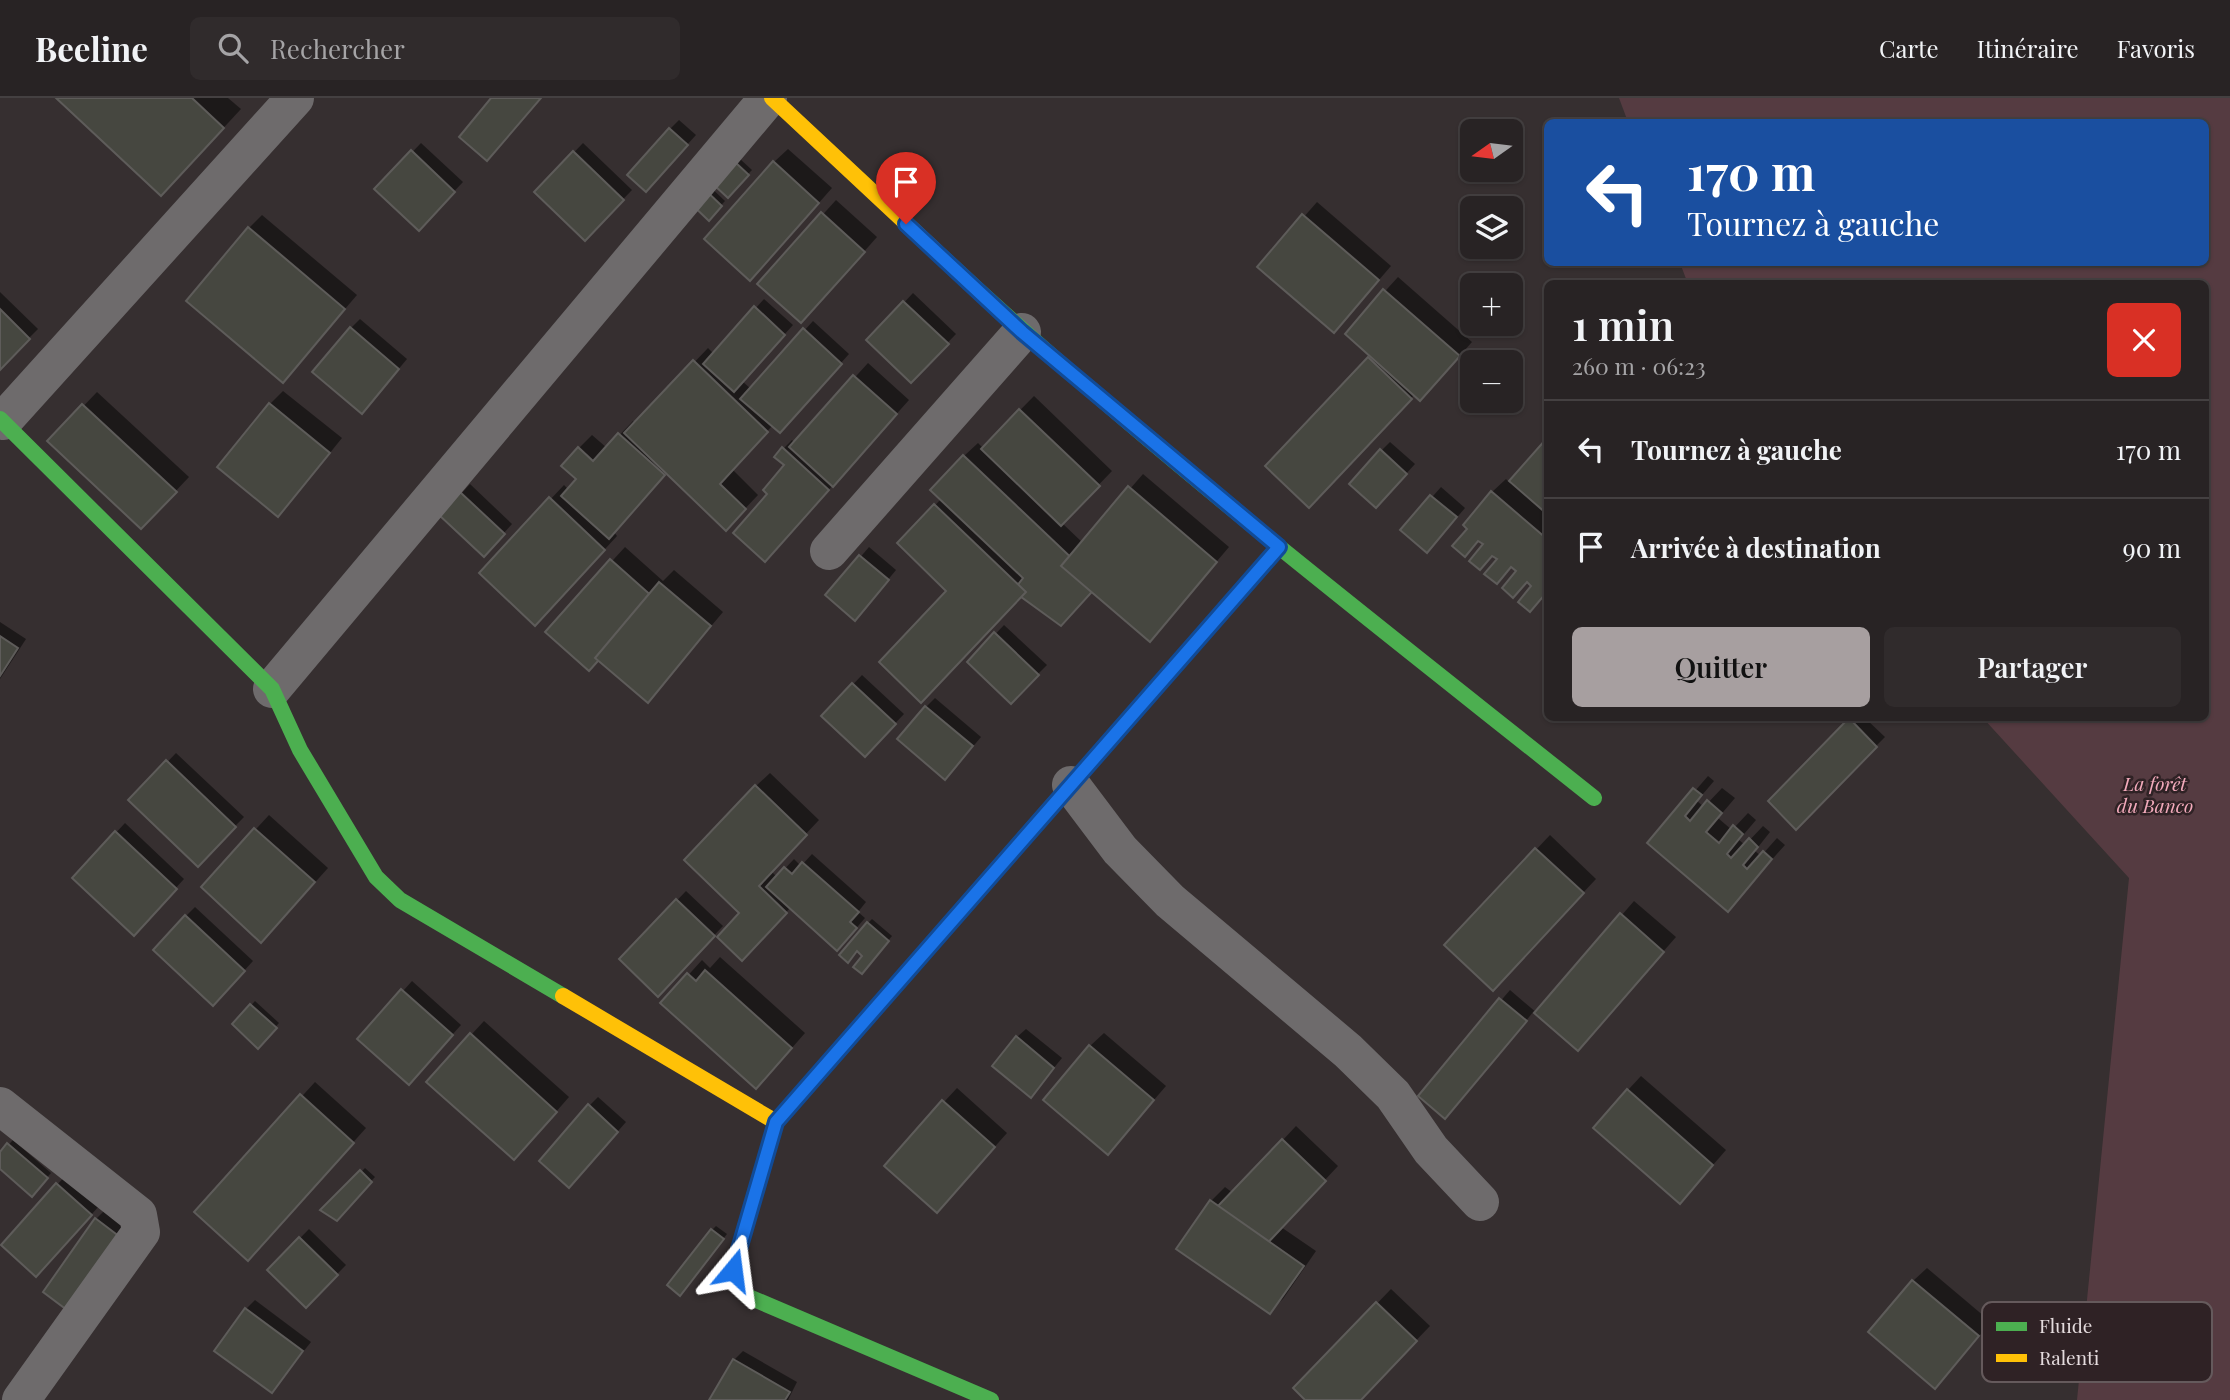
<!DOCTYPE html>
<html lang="fr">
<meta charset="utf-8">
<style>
body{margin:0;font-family:"Playfair Display",serif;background:#302b2c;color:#f1f3f6;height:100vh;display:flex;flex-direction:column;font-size:26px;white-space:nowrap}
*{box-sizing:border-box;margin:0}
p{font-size:23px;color:#a5a4a6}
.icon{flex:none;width:38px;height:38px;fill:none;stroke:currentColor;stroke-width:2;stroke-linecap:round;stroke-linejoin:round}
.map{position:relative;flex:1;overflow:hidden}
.details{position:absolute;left:1544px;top:182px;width:665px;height:441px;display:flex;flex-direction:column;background:#282324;border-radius:10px;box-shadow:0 2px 5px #0004,0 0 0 2px #444041}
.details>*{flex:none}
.guide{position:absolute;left:1544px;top:21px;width:665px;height:147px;border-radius:10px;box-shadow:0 2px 5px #0004,0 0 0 2px #444041;background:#1a4fa0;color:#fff;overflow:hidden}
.needle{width:46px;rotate:256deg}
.controls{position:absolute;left:1460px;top:21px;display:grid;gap:14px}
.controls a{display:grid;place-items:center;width:63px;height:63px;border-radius:10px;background:#282324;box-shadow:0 2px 5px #0004,0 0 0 2px #444041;font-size:35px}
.pin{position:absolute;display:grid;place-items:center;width:60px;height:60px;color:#fff;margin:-72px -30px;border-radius:50% 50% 50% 0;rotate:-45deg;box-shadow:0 0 7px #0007}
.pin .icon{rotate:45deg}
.me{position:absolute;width:77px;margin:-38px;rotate:16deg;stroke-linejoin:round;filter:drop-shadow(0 0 5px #0008)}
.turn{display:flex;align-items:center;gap:24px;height:147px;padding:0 28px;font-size:32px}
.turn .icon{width:91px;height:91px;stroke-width:2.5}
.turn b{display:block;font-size:49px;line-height:60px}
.round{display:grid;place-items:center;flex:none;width:74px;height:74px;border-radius:10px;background:#302b2c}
.head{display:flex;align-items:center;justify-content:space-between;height:119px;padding:0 28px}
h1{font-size:42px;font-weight:600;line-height:52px}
.button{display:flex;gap:14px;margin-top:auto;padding:14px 28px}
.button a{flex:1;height:80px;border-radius:10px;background:#a79fa0;color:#111;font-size:28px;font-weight:600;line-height:80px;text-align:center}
.button a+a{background:#302b2c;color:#f1f3f6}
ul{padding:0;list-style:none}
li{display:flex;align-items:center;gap:21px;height:98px;padding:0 28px;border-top:2px solid #444041}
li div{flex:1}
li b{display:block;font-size:26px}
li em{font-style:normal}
header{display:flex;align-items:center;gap:42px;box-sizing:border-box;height:98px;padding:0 35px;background:#282324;border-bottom:2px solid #444041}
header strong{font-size:33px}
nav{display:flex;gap:38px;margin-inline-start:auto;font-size:24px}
.search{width:490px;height:63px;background:#302b2c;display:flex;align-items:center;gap:18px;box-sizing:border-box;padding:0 24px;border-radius:10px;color:#a5a4a6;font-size:26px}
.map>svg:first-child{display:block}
.green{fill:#553b41}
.shadow{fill:#0007}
.building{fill:#464740;stroke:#5e5c5a;stroke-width:2}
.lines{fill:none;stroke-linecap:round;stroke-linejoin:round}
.street{stroke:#6e6b6c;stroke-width:38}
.fast{stroke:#4caf50;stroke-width:16}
.slow{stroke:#ffc107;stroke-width:16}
.route-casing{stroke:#114b97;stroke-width:18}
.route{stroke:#1a73e8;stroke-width:12}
.labels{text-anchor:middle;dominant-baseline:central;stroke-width:5;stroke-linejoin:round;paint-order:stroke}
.park-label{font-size:19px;font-style:italic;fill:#f2aabb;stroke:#2f2225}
.key{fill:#2f2225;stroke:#655a5c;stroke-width:2}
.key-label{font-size:19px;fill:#e4dbdd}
</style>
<header>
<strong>Beeline</strong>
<div class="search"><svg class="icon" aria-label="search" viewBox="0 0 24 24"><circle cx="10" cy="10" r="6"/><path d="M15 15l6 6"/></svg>Rechercher</div>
<nav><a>Carte</a><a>Itinéraire</a><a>Favoris</a></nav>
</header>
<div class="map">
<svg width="2230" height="1302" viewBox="0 0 2230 1302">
<rect width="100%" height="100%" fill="#362f30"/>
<path class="green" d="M1619,0H2230V1302H2077L2129,780L1983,620H2205V186H1688L1680,165L2205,164V24H1628Z"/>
<g class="shadow">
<path d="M59,0H228L241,11L179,78Z"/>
<path d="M679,22L696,37L655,82L670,31Z"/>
<path d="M421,45L463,84L427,122L377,91Z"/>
<path d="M583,45L632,92L585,141L536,94Z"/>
<path d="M726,48L752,72L728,97Z"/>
<path d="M788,51L832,90L764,167L774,64Z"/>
<path d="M704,83L725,103L709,120Z"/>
<path d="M836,102L877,139L815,209L760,186Z"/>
<path d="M1317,104L1391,168L1347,219L1260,169Z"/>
<path d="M262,117L357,197L283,283L249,130Z"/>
<path d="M1398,179L1472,244L1434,287L1415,296L1322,394L1267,368L1372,257L1347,235Z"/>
<path d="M0,194L38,231L0,269Z"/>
<path d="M913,195L956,236L911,283L869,242Z"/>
<path d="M764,201L793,227L742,283L751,291L813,223L849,256L788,324L773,327L732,371L758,397L739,417L667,374L614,434L617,438L548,513L481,475L564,387L569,392L579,381V350L592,337L607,350L633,323L636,325L708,250L714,256Z"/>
<path d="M360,221L407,261L371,304L351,230Z"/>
<path d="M868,265L909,302L774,453L770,396L786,367L783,351L792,342L795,345Z"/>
<path d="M283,293L342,340L291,403L278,417L270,306Z"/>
<path d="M97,294L189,379L155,415L50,343Z"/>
<path d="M1034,298L1112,373L1062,425L1083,445L1143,376L1229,449L1150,542L1092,492L1021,497L948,493L899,445L942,400L964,358L978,345L983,350Z"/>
<path d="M1547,343V494L1530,512L1534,487L1518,473L1499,461L1470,431L1492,394L1506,381L1510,385Z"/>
<path d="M1390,344L1415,366L1385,399L1381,353Z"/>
<path d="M470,386L512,426L493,447L442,417Z"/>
<path d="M1441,389L1465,410L1436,444L1403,432Z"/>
<path d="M625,449L663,483L674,472L723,514L648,603L598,561L548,533Z"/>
<path d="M869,449L896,472L864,511L828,497Z"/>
<path d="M0,524L26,541L0,581Z"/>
<path d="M1004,527L1047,567L1011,603L969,564Z"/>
<path d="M862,577L904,616L865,657L823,618Z"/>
<path d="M935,600L981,639L954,671L926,609Z"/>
<path d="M1852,620H1865L1885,639L1796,729L1770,703Z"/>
<path d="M176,655L244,719L198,766L131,702Z"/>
<path d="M770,675L819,722L771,773L777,779L794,761L801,768L812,756L866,804L858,814L865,820L846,842L791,809L755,847L742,814L756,688Z"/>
<path d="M1708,678L1714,683L1697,703L1704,709L1722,690L1735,700L1718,720L1732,732L1748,715L1756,722L1739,742L1745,747L1763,728L1770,734L1755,753L1761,758L1777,740L1785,747L1728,811L1650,745Z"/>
<path d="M269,717L328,770L275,829L203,789Z"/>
<path d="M125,725L184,781L142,827L74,780Z"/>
<path d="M1550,737L1596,781L1506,877L1447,846Z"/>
<path d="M686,793L723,828L658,896L621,861Z"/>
<path d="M1634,803L1676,839L1578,951L1534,913L1454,1010L1420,997L1510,892L1537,915Z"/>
<path d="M195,809L253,863L222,897L186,818Z"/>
<path d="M872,821L892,838L865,870L868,825Z"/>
<path d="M720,859L805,935L770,975L663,905L702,862L710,870Z"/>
<path d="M412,883L461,927L418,975L360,941Z"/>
<path d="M255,903L279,925L258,948L234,926Z"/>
<path d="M484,923L569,999L528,1046L471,937Z"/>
<path d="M1026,931L1062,960L1039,988L1017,939Z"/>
<path d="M1104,935L1166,988L1108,1055L1090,948Z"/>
<path d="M1641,978L1726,1052L1693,1090L1628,992Z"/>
<path d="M315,984L366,1030L261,1147L196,1114Z"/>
<path d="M957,990L1007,1035L950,1099L944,1004Z"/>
<path d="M598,999L626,1024L578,1079L589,1008Z"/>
<path d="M1296,1028L1338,1068L1281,1129L1316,1153L1283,1201L1269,1214L1211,1103L1225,1089L1233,1095Z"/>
<path d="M13,1042L51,1075L32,1096L0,1069V1056Z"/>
<path d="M365,1070L375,1079L336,1120L323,1112Z"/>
<path d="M66,1077L100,1107L45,1168L3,1147Z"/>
<path d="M105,1112L127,1129L46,1194L96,1121Z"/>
<path d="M716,1128L727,1136L680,1195L712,1132Z"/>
<path d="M309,1131L346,1167L306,1208L269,1172Z"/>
<path d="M1927,1170L1991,1224L1948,1275L1913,1183Z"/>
<path d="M1391,1191L1430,1228L1359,1302H1308L1296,1290Z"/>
<path d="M255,1202L311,1244L272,1293L246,1211Z"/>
<path d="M743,1253L797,1284L788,1302H711L734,1262Z"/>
</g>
<g class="building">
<path d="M56,0H192L224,30L161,98Z"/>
<path d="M491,0H541L487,63L459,39Z"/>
<path d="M669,30L688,47L646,94L627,77Z"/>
<path d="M721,51L749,77L728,100L700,74Z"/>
<path d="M411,52L455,94L419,133L374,91Z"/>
<path d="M573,53L624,102L585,143L534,94Z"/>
<path d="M773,63L819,105L750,183L704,141Z"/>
<path d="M699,86L722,108L709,123L686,101Z"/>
<path d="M821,114L865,154L801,225L757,186Z"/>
<path d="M1302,116L1379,182L1334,235L1257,169Z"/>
<path d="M248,129L345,211L283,285L186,203Z"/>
<path d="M1383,191L1460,258L1420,303L1345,236Z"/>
<path d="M903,203L949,246L911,285L866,242Z"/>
<path d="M754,208L785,237L734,294L703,266Z"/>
<path d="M0,211L30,241L0,272Z"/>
<path d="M350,229L399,271L362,316L312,274Z"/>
<path d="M803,230L842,266L780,335L740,301Z"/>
<path d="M1368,259L1412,301L1309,410L1265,368Z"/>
<path d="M693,262L768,334L720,386L746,411L726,433L624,335Z"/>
<path d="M853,277L897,316L833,389L789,349Z"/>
<path d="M269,305L330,355L278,419L217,369Z"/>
<path d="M82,306L177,394L141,431L47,343Z"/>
<path d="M1019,311L1100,388L1061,428L981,351Z"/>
<path d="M618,335L665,377L609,441L561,398L576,381L561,368L578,349L593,363Z"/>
<path d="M1547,340V416L1509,383Z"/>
<path d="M782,349L829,392L765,464L733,435L767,396L763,392L784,367L774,359Z"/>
<path d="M1380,351L1407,376L1376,410L1349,386Z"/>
<path d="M963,357L1099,486L1061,528L1013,493L1023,480L930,392Z"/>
<path d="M1128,388L1217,464L1150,544L1061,468Z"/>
<path d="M1491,393L1547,441V494L1530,514L1518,504L1531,488L1527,484L1513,500L1502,490L1516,473L1511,469L1497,486L1484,476L1497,461L1492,458L1480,472L1469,463L1483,446L1478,443L1465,459L1452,448L1467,431L1463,427Z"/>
<path d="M460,394L505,436L484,459L439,417Z"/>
<path d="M1430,397L1457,419L1427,455L1400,432Z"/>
<path d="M549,399L605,452L535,528L479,475Z"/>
<path d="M934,406L1026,494L921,605L879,564L946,493L897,445Z"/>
<path d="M859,457L889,482L855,523L825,497Z"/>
<path d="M610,461L654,500L589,573L545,534Z"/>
<path d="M659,484L711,528L648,605L595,560Z"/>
<path d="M994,534L1039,577L1011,606L967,564Z"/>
<path d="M0,538L18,550L0,578Z"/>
<path d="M852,585L896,626L865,659L821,618Z"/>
<path d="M925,608L973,648L945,682L897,641Z"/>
<path d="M1849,620L1877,649L1796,732L1768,703Z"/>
<path d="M166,662L236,729L198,769L128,702Z"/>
<path d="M755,687L807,737L759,788L787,815L742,863L717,839L739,815L684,762Z"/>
<path d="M1693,690L1702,697L1685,718L1690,723L1707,702L1722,715L1706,734L1719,745L1733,727L1743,736L1727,756L1731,760L1749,740L1758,749L1743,767L1747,771L1763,753L1772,761L1728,814L1647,745Z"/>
<path d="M254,730L315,784L261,845L201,789Z"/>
<path d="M115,733L177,791L134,838L72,780Z"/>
<path d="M1535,750L1584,795L1493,893L1444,847Z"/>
<path d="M802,764L859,814L850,824L857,830L837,853L766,789L784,769L792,776Z"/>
<path d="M676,801L715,838L658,899L619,861Z"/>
<path d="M1620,815L1664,854L1578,953L1534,915Z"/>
<path d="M185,817L245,873L213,908L153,852Z"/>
<path d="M867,824L889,843L862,876L853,869L862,858L857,853L848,865L839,857Z"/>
<path d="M705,872L792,950L756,991L660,905L687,875L696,883Z"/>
<path d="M401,891L453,937L409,987L357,941Z"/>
<path d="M1499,900L1527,923L1445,1021L1418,998Z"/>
<path d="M250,906L277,930L258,951L232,926Z"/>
<path d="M470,935L557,1014L514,1062L426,984Z"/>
<path d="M1016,938L1054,970L1031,1000L992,968Z"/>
<path d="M1089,947L1154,1002L1108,1057L1043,1002Z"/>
<path d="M1627,991L1713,1067L1680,1106L1593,1030Z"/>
<path d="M300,996L354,1045L248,1163L194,1114Z"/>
<path d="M942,1002L995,1049L937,1115L884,1068Z"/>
<path d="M588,1006L618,1034L569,1090L539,1063Z"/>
<path d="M1282,1041L1326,1083L1261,1152L1217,1109Z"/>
<path d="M7,1045L48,1080L32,1099L0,1071V1054Z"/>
<path d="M360,1072L372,1084L337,1123L320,1112Z"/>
<path d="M56,1085L92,1117L36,1179L1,1147Z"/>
<path d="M1210,1102L1304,1168L1270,1216L1176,1151Z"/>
<path d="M95,1120L120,1139L71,1215L43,1194Z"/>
<path d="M711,1131L724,1141L680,1198L667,1187Z"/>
<path d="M299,1139L338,1177L306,1210L267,1172Z"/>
<path d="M1912,1182L1979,1238L1935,1291L1868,1234Z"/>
<path d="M1376,1204L1417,1243L1361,1302H1305L1293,1290Z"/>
<path d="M245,1210L303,1253L272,1295L214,1253Z"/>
<path d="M733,1261L790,1294L785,1302H709Z"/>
</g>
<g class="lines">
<g class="street">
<path d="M3,323L295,0"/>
<path d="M829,453L1022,234"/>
<path d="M272,591L768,0"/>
<path d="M1071,687L1120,752L1170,803L1348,953L1393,997L1431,1052L1480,1104"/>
<path d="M0,1008L138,1117L141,1134L21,1302"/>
</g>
<g class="fast">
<path d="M937,154C1145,349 1372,523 1594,700"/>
<path d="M0,321L272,591L300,652L376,779L400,802L563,898"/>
<path d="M1066,692L1279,449"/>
<path d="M774,1030L733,1173L737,1187L749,1199L991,1302"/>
</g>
<g class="slow">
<path d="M772,0L937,154"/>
<path d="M563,898L776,1024"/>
<path d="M774,1030L776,1024L1066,692"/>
</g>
</g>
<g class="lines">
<g class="route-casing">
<path id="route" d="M733,1172L776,1024L1279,449L1022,234L906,126"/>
</g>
<use href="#route" class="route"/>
</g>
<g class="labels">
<g class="park-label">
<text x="2155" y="685">La forêt<tspan x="2155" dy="22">du Banco</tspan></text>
</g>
</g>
<rect x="1982" y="1204" width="230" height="80" rx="10" class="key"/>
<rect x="1996" y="1224" width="31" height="9" fill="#4caf50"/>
<rect x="1996" y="1256" width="31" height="8" fill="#ffc107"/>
<g class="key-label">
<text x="2039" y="1235">Fluide</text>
<text x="2039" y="1267">Ralenti</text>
</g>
</svg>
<div class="controls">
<a><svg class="needle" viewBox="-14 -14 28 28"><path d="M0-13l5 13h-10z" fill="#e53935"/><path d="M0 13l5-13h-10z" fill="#a5a4a6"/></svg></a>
<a><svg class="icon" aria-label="layers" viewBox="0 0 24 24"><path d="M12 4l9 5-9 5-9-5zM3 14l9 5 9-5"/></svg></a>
<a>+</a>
<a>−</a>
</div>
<div class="pin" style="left:906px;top:126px;background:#d93025"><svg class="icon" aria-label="arrive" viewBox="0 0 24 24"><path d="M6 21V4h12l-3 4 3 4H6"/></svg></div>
<svg class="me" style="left:733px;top:1172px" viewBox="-20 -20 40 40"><path d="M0-17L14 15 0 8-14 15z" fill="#1a73e8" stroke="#fff" stroke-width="4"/></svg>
<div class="guide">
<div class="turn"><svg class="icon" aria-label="left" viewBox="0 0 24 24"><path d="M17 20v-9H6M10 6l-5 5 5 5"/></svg><div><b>170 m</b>Tournez à gauche</div></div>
</div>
<section class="details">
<div class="head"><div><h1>1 min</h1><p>260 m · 06:23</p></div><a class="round" style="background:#d93025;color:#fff"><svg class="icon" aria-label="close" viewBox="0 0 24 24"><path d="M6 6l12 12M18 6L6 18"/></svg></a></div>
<ul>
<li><svg class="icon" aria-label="left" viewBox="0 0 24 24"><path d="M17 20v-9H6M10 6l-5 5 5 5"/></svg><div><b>Tournez à gauche</b></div><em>170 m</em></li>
<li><svg class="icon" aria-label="arrive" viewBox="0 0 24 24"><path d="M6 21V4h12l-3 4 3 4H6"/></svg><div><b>Arrivée à destination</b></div><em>90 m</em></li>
</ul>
<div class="button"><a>Quitter</a><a>Partager</a></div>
</section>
</div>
